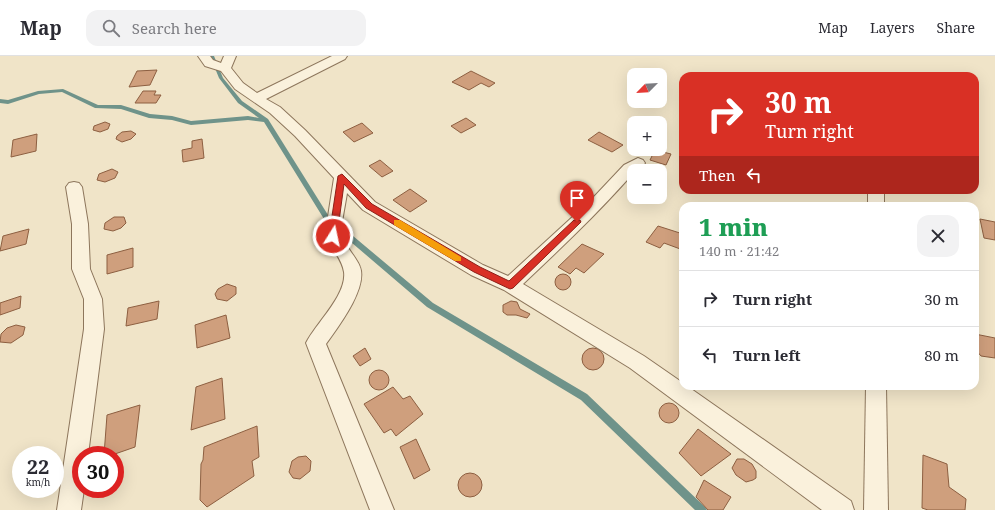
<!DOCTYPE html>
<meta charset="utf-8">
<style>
body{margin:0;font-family:"Noto Serif",serif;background:#f2f2f3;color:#2b2b33;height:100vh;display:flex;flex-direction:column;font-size:15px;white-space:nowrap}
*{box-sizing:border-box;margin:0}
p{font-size:13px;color:#7c7c81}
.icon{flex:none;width:22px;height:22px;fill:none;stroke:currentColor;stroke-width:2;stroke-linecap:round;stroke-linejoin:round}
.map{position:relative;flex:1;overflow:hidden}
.panel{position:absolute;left:679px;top:146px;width:300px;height:188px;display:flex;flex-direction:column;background:#fff;border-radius:12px;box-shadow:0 4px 16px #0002}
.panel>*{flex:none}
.guide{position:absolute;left:679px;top:16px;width:300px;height:122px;border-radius:12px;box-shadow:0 4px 16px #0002;background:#d93025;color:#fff;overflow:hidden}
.needle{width:26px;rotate:246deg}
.fabs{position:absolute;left:627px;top:12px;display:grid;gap:8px}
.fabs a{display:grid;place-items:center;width:40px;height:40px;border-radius:8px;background:#fff;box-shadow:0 4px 16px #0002;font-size:20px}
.speed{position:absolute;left:12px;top:390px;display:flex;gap:8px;font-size:20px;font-weight:700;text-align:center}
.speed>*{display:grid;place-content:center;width:52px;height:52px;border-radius:50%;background:#fff;box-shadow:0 4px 16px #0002;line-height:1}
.speed small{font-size:10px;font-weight:400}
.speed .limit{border:6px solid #d22;background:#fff;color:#111}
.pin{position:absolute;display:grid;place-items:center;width:34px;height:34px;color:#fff;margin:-41px -17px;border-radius:50% 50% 50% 0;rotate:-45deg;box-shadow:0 0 4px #0007}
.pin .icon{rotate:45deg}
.me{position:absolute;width:44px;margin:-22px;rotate:10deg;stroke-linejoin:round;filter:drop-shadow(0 0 3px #0008)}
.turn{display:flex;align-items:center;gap:14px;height:84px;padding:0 20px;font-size:18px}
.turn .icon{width:52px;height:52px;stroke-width:2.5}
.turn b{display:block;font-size:28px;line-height:34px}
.then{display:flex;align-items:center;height:38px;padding:0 20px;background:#0003;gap:8px;font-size:15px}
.round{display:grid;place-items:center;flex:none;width:42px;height:42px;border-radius:12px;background:#f2f2f3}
.head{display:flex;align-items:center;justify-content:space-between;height:68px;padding:0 20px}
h1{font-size:24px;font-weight:800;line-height:30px;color:#1e9e55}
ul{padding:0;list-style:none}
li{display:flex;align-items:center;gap:12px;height:56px;padding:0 20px;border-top:1px solid #e1e1e2}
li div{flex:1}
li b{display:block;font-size:15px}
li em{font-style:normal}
header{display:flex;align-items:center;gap:24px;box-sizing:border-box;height:56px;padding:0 20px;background:#fff;border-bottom:1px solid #e1e1e2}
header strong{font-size:19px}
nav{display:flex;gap:22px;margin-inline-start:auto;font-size:14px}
.search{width:280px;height:36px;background:#f2f2f3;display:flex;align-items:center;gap:10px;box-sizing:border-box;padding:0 14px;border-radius:12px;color:#7c7c81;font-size:15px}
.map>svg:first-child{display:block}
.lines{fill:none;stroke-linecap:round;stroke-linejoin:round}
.stream{fill:#6f938a;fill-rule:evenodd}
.building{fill:#cf9f7d;stroke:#8d5f41}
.minor-casing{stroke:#8d765c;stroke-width:2}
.minor{fill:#faf1dc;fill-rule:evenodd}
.route{fill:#d93025;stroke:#8d1f18}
.slow{fill:#f59e0b}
</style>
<header>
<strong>Map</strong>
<div class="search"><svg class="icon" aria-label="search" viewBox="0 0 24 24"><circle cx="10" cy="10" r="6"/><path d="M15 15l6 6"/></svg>Search here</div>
<nav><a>Map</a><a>Layers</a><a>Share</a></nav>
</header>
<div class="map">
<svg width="995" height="454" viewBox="0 0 995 454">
<rect width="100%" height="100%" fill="#f0e4c8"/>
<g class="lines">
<path class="stream" d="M210,0H214L223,22L242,45L268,63L328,159L433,247L587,338L705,451L707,454H695L581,344L427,251L324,163L264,66L248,64L191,69L172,64L149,62L121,53L95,52L62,36L39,38L8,48L0,47V43L8,44L38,35L63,33L98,49H121L150,58L172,60L191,65L248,60L259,62L238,47L219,22Z"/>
</g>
<g class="building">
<path d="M157,14L150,29L129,31L137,15Z"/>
<path d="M471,15L495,27L489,31L481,27L469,34L452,26Z"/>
<path d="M143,35H156L154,39H161L156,47H135Z"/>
<path d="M466,62L476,69L461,77L451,70Z"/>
<path d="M105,66L110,68L108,73L100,76L93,74L94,70Z"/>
<path d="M362,67L373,77L354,86L343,76Z"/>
<path d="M131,75L136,78L131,83L122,86L116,83L117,80L122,76Z"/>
<path d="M599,76L623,89L612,96L588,84Z"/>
<path d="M37,78L36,95L11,101L13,84Z"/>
<path d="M202,83L204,102L183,106L182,94L192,92V85Z"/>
<path d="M655,94L671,98L666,109L650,104Z"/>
<path d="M380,104L393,115L382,121L369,110Z"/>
<path d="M112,113L118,116L115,122L105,126L97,124L99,118Z"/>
<path d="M410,133L427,145L410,156L393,144Z"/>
<path d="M114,161H124L126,167L121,172L113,175L104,173L105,167Z"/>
<path d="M980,163L995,166V184L984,182Z"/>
<path d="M658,170L683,178V194L664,187L660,192L646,186Z"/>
<path d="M29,173L26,188L0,195L3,180Z"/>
<path d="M582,188L604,198L584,217L576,212L570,218L558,211Z"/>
<path d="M133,192V211L107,218V199Z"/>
<circle cx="563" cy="226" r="8"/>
<path d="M227,228L236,231V238L227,245L217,243L215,238L218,233Z"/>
<path d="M21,240L20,252L0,259V247Z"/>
<path d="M159,245L157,263L126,270L128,252Z"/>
<path d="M511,245L517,246L520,253L530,258L527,262L516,259H507L503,256V249Z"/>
<path d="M226,259L230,282L197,292L195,269Z"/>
<path d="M16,269L25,271L23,279L11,287L0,286L1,278L7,272Z"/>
<path d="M975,278L995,282V302L981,300L975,293Z"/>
<path d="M365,292L371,303L360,310L353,300Z"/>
<circle cx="593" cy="303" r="11"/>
<circle cx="379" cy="324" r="10"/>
<path d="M222,322L225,363L191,374L196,331Z"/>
<path d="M393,331L403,343L410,340L423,358L396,380L391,373L384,377L364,348Z"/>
<circle cx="669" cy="357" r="10"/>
<path d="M140,349L135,391L112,399H104L107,359Z"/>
<path d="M257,370L259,401L252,405L254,420L207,451L200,444L201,408L203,404L204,391Z"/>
<path d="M698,373L731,398L701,420L679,397Z"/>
<path d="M416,383L430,414L414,423L400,391Z"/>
<path d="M923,399L947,408L949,431L966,443L965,454H928L922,452Z"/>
<path d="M306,400L311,405L310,415L300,423L293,422L289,416L292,405L298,401Z"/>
<path d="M737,403H744L752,408L756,415V422L753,424L746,426L736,419L732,412Z"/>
<circle cx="470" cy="429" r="12"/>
<path d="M704,424L731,441L723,454H708L696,441Z"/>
</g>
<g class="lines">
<g class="minor-casing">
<g id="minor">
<path d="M198,0H210L213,4L221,7L224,0H236L231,12L243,27L257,37L332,0H347L345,3L266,43L280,51L305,74L375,146L483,209L508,220L591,144L624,109L638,102L643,104L645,107C641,114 633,117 628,123C595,160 559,194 523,228L644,300L683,327V330H687L851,445L854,454H822L630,312L504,234L471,219L363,154L347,137C346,145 340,173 341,179C343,187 357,202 360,211C368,232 338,271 326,288L394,454H370L306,287C316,267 347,239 344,216C342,203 331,191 325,180L334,122L295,80L270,57L235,33L221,15L205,10Z"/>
<path d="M74,126L79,127L82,131L88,168L90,213L102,243L104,273L88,399H81V433H84L81,454H57L84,273V243L72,213V168L66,131L69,127Z"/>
<rect x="868" y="134" width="16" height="16"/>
<path d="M866,330H886L888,454H864Z"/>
</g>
</g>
<use href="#minor" class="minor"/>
</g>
<path class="route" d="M342,118L372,148L480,211L509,225L574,164H580L581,166L513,232L510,233L474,216L366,152L344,128L337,180L333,183L330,182L329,180L338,120Z"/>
<path class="slow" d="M394,164H400L461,201V205H455L394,169Z"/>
</svg>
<div class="fabs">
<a><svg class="needle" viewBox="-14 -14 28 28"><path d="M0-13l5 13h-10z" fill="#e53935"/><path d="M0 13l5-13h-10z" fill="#7c7c81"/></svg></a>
<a>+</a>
<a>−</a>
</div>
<div class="speed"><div>22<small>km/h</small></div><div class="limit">30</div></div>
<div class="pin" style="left:577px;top:166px;background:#d93025"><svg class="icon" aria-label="arrive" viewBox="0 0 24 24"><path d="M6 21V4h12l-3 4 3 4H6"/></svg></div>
<svg class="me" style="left:333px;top:180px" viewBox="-20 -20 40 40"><circle r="17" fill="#d93025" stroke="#fff" stroke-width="3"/><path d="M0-11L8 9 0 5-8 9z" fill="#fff"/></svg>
<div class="guide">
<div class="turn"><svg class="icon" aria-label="right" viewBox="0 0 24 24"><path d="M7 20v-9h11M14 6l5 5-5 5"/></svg><div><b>30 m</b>Turn right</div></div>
<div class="then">Then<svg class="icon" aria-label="left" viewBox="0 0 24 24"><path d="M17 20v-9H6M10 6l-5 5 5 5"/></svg></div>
</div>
<section class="panel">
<div class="head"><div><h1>1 min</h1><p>140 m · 21:42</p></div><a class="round"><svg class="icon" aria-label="close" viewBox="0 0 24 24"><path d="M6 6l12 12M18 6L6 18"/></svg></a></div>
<ul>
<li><svg class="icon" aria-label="right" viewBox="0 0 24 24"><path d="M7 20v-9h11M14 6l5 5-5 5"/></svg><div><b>Turn right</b></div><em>30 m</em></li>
<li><svg class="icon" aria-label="left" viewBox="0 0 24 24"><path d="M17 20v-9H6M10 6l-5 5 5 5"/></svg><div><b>Turn left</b></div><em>80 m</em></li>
</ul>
</section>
</div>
